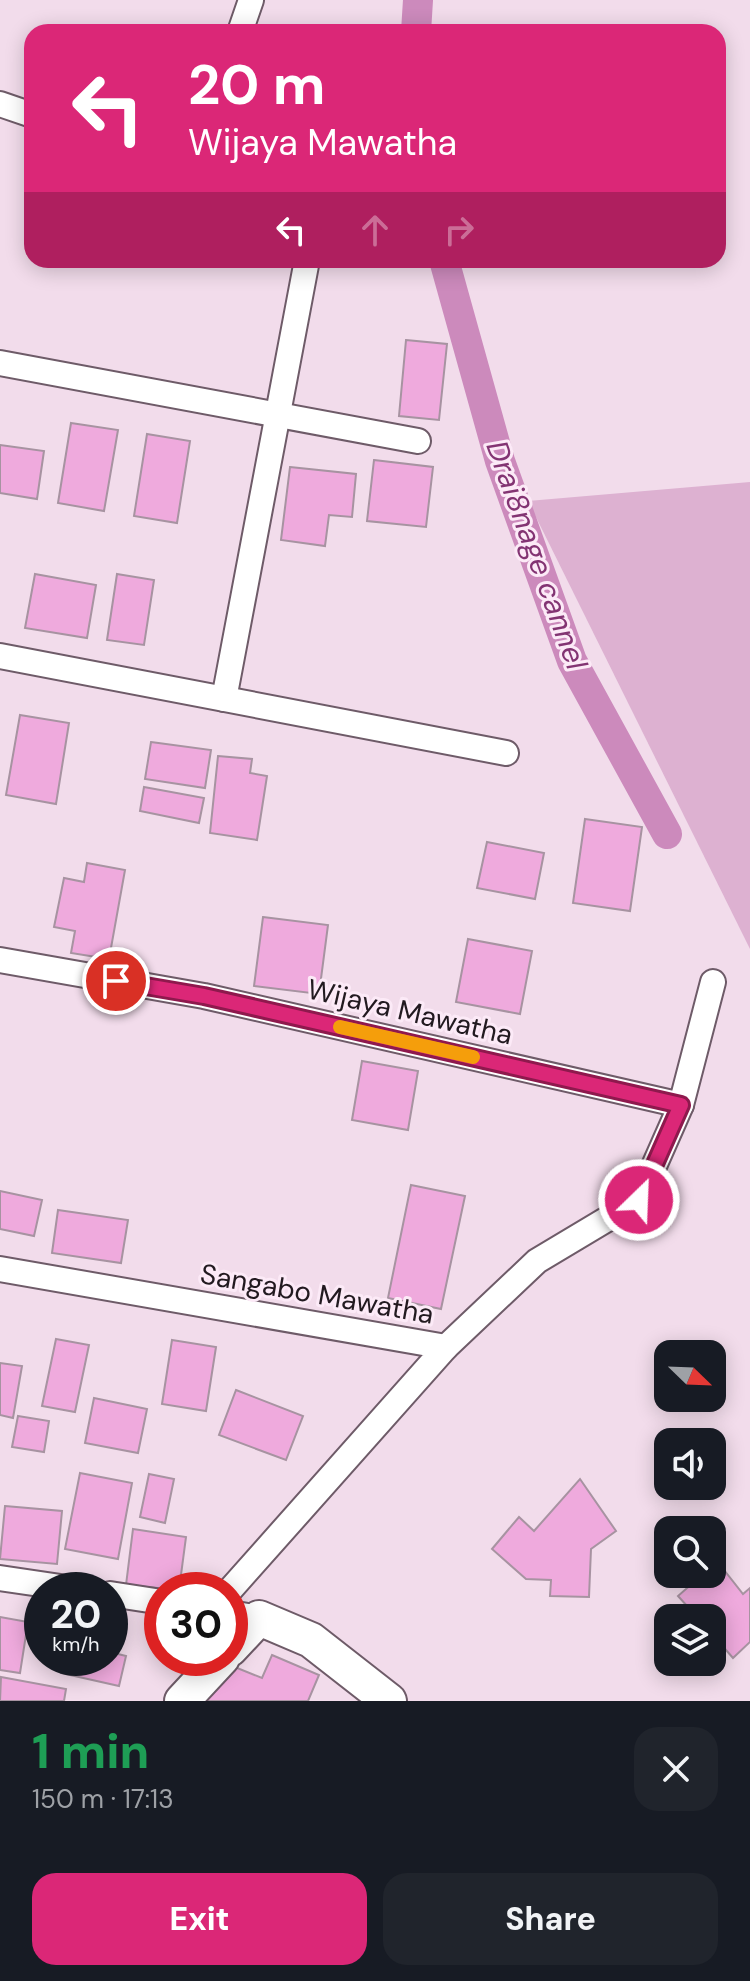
<!DOCTYPE html>
<meta charset="utf-8">
<style>
body{margin:0;font-family:"DM Sans",sans-serif;background:#20242c;color:#f1f3f6;height:100vh;display:flex;flex-direction:column;font-size:30px;white-space:nowrap}
*{box-sizing:border-box;margin:0}
p{font-size:26px;color:#9ea1a6}
.icon{flex:none;width:44px;height:44px;fill:none;stroke:currentColor;stroke-width:2;stroke-linecap:round;stroke-linejoin:round}
.map{position:relative;height:1701px;overflow:hidden}
.panel{display:flex;flex-direction:column;background:#171b24;flex:1}
.panel>*{flex:none}
.banner{position:absolute;left:24px;top:24px;width:702px;height:244px;border-radius:24px;box-shadow:0 4px 20px #0003;background:#db2777;color:#fff;overflow:hidden}
.needle{width:52px;rotate:113deg}
.controls{position:absolute;left:654px;top:1340px;display:grid;gap:16px}
.controls a{display:grid;place-items:center;width:72px;height:72px;border-radius:16px;background:#171b24;box-shadow:0 4px 20px #0003;font-size:40px}
.speed{position:absolute;left:24px;top:1572px;display:flex;gap:16px;font-size:40px;font-weight:700;text-align:center}
.speed>*{display:grid;place-content:center;width:104px;height:104px;border-radius:50%;background:#171b24;box-shadow:0 4px 20px #0003;line-height:1}
.speed small{font-size:20px;font-weight:400}
.speed .limit{border:12px solid #d22;background:#fff;color:#111}
.pin{position:absolute;display:grid;place-items:center;width:68px;height:68px;color:#fff;margin:-34px;border:4px solid #fff;border-radius:50%;box-shadow:0 2px 8px #0007}
.me{position:absolute;width:88px;margin:-44px;rotate:24deg;stroke-linejoin:round;filter:drop-shadow(0 0 6px #0008)}
.turn{display:flex;align-items:center;gap:28px;height:168px;padding:0 32px;font-size:36px}
.turn .icon{width:104px;height:104px;stroke-width:2.5}
.turn b{display:block;font-size:56px;line-height:68px}
.lanes{display:flex;align-items:center;height:76px;padding:0 32px;background:#0003;justify-content:center;gap:40px;direction:ltr}
.lanes .off{opacity:.35}
.round{display:grid;place-items:center;flex:none;width:84px;height:84px;border-radius:24px;background:#20242c}
.overview{display:flex;align-items:center;justify-content:space-between;height:136px;padding:0 32px}
h1{font-size:48px;font-weight:800;line-height:60px;color:#1e9e55}
.cta{display:flex;gap:16px;margin-top:auto;padding:16px 32px}
.cta a{flex:1;height:92px;border-radius:24px;background:#db2777;color:#fff;font-size:32px;font-weight:800;line-height:92px;text-align:center}
.cta a+a{background:#20242c;color:#f1f3f6}
.map>svg:first-child{display:block}
.green{fill:#ddb1d1}
.lines{fill:none;stroke-linecap:round;stroke-linejoin:round}
.canal{stroke:#cc8abc;stroke-width:30}
.building{fill:#efaadd;stroke:#a793a1;stroke-width:2}
.street-casing{stroke:#6e5b68;stroke-width:28}
.secondary-casing{stroke:#6e5b68;stroke-width:38}
.street{stroke:#fff;stroke-width:24}
.secondary{stroke:#fff;stroke-width:34}
.route-casing{stroke:#8e194d;stroke-width:20}
.route{stroke:#db2777;stroke-width:14}
.slow{stroke:#f59e0b;stroke-width:14}
.labels{text-anchor:middle;dominant-baseline:central;stroke-width:6;stroke-linejoin:round;paint-order:stroke}
.street-label{font-size:28px;fill:#221a20;stroke:#fceaf7}
.water-label{font-size:30px;font-style:italic;fill:#833473;stroke:#fceaf7}
</style>
<div class="map">
<svg width="750" height="1701" viewBox="0 0 750 1701">
<rect width="100%" height="100%" fill="#f2dceb"/>
<path class="green" d="M750,482V949L528,501Z"/>
<g class="lines">
<g class="canal">
<path d="M416,32L418,0"/>
<path d="M444,260L500,461L572,661L667,834"/>
</g>
</g>
<g class="building">
<path d="M406,340L447,344L439,420L399,416Z"/>
<path d="M71,423L118,430L104,511L58,503Z"/>
<path d="M147,434L190,441L177,523L134,516Z"/>
<path d="M0,445L44,451L37,499L0,493Z"/>
<path d="M374,460L433,467L426,527L367,521Z"/>
<path d="M290,467L356,474L352,517L329,515L325,546L281,540Z"/>
<path d="M35,574L96,585L87,638L25,628Z"/>
<path d="M117,574L154,580L144,645L107,640Z"/>
<path d="M20,715L69,723L56,804L6,795Z"/>
<path d="M151,742L211,750L205,788L145,779Z"/>
<path d="M218,756L252,759L250,773L267,776L257,840L210,833Z"/>
<path d="M144,787L204,798L199,823L140,811Z"/>
<path d="M585,819L642,827L630,911L573,903Z"/>
<path d="M487,842L544,853L535,899L477,888Z"/>
<path d="M87,863L125,870L109,959L71,953L75,931L54,927L64,878L84,882Z"/>
<path d="M263,917L328,925L319,994L254,986Z"/>
<path d="M468,939L532,951L520,1014L456,1002Z"/>
<path d="M362,1061L418,1071L408,1130L352,1120Z"/>
<path d="M411,1185L465,1196L441,1309L388,1298Z"/>
<path d="M0,1191L42,1200L34,1236L0,1229Z"/>
<path d="M58,1210L128,1220L121,1263L52,1253Z"/>
<path d="M56,1339L89,1345L75,1412L42,1406Z"/>
<path d="M172,1340L216,1347L206,1411L162,1404Z"/>
<path d="M0,1363L22,1366L13,1418L0,1415Z"/>
<path d="M236,1390L303,1416L286,1460L219,1435Z"/>
<path d="M94,1398L147,1409L138,1453L85,1443Z"/>
<path d="M18,1416L49,1421L44,1452L12,1447Z"/>
<path d="M80,1473L132,1483L118,1559L65,1549Z"/>
<path d="M149,1474L174,1479L165,1523L140,1517Z"/>
<path d="M580,1479L616,1531L591,1549L589,1597L550,1596L551,1580L526,1579L492,1549L519,1517L534,1531Z"/>
<path d="M5,1506L62,1511L57,1564L0,1559Z"/>
<path d="M133,1529L186,1537L179,1590L126,1585Z"/>
<path d="M717,1561L743,1594L750,1588V1642L733,1658L712,1634V1618H698L678,1596L703,1574H712V1566Z"/>
<path d="M0,1617L28,1622L20,1673L0,1670Z"/>
<path d="M110,1652L126,1656L119,1686L61,1673L64,1658H110Z"/>
<path d="M272,1655L319,1675L308,1701H203L220,1661L262,1678Z"/>
<path d="M1,1677L66,1689L64,1701H0Z"/>
</g>
<g class="lines">
<g class="street-casing">
<g id="street">
<path d="M240,32L251,0"/>
<path d="M0,104L32,115"/>
<path d="M0,363L418,441"/>
<path d="M0,656L506,753"/>
<path d="M224,699L307,260"/>
<path d="M0,960L204,996L681,1105L713,982"/>
<path d="M0,1269L446,1347L230,1590"/>
<path d="M446,1347L537,1261L639,1200L681,1105"/>
<path d="M0,1578L81,1590"/>
<path d="M110,1594L162,1602"/>
<path d="M230,1613L259,1618"/>
</g>
</g>
<g class="secondary-casing">
<g id="secondary">
<path d="M230,1649L259,1618L311,1640L389,1701"/>
<path d="M182,1701L222,1658"/>
</g>
</g>
<use href="#street" class="street"/>
<use href="#secondary" class="secondary"/>
</g>
<g class="lines">
<g class="route-casing">
<path id="route" d="M116,981L204,996L681,1105L639,1200"/>
</g>
<use href="#route" class="route"/>
<path class="slow" d="M340,1027L473,1057"/>
</g>
<g class="labels">
<g class="street-label">
<text transform="translate(410 1012) rotate(13)">Wijaya Mawatha</text>
<text transform="translate(317 1294) rotate(10)">Sangabo Mawatha</text>
</g>
<g class="water-label">
<text transform="translate(537 555) rotate(70)">Drai8nage cannel</text>
</g>
</g>
</svg>
<div class="controls">
<a><svg class="needle" viewBox="-14 -14 28 28"><path d="M0-13l5 13h-10z" fill="#e53935"/><path d="M0 13l5-13h-10z" fill="#9ea1a6"/></svg></a>
<a><svg class="icon" aria-label="sound" viewBox="0 0 24 24"><path d="M4 9h4l5-4v14l-5-4H4zM17 9q2 3 0 6"/></svg></a>
<a><svg class="icon" aria-label="search" viewBox="0 0 24 24"><circle cx="10" cy="10" r="6"/><path d="M15 15l6 6"/></svg></a>
<a><svg class="icon" aria-label="layers" viewBox="0 0 24 24"><path d="M12 4l9 5-9 5-9-5zM3 14l9 5 9-5"/></svg></a>
</div>
<div class="speed"><div>20<small>km/h</small></div><div class="limit">30</div></div>
<div class="pin" style="left:116px;top:981px;background:#d93025"><svg class="icon" aria-label="arrive" viewBox="0 0 24 24"><path d="M6 21V4h12l-3 4 3 4H6"/></svg></div>
<svg class="me" style="left:639px;top:1200px" viewBox="-20 -20 40 40"><circle r="17" fill="#db2777" stroke="#fff" stroke-width="3"/><path d="M0-11L8 9 0 5-8 9z" fill="#fff"/></svg>
<div class="banner">
<div class="turn"><svg class="icon" aria-label="left" viewBox="0 0 24 24"><path d="M17 20v-9H6M10 6l-5 5 5 5"/></svg><div><b>20 m</b>Wijaya Mawatha</div></div>
<div class="lanes"><svg class="icon" aria-label="left" viewBox="0 0 24 24"><path d="M17 20v-9H6M10 6l-5 5 5 5"/></svg><svg class="icon off" aria-label="ahead" viewBox="0 0 24 24"><path d="M12 20V5M6 11l6-6 6 6"/></svg><svg class="icon off" aria-label="right" viewBox="0 0 24 24"><path d="M7 20v-9h11M14 6l5 5-5 5"/></svg></div>
</div>
</div>
<section class="panel">
<div class="overview"><div><h1>1 min</h1><p>150 m · 17:13</p></div><a class="round"><svg class="icon" aria-label="close" viewBox="0 0 24 24"><path d="M6 6l12 12M18 6L6 18"/></svg></a></div>
<div class="cta"><a>Exit</a><a>Share</a></div>
</section>
